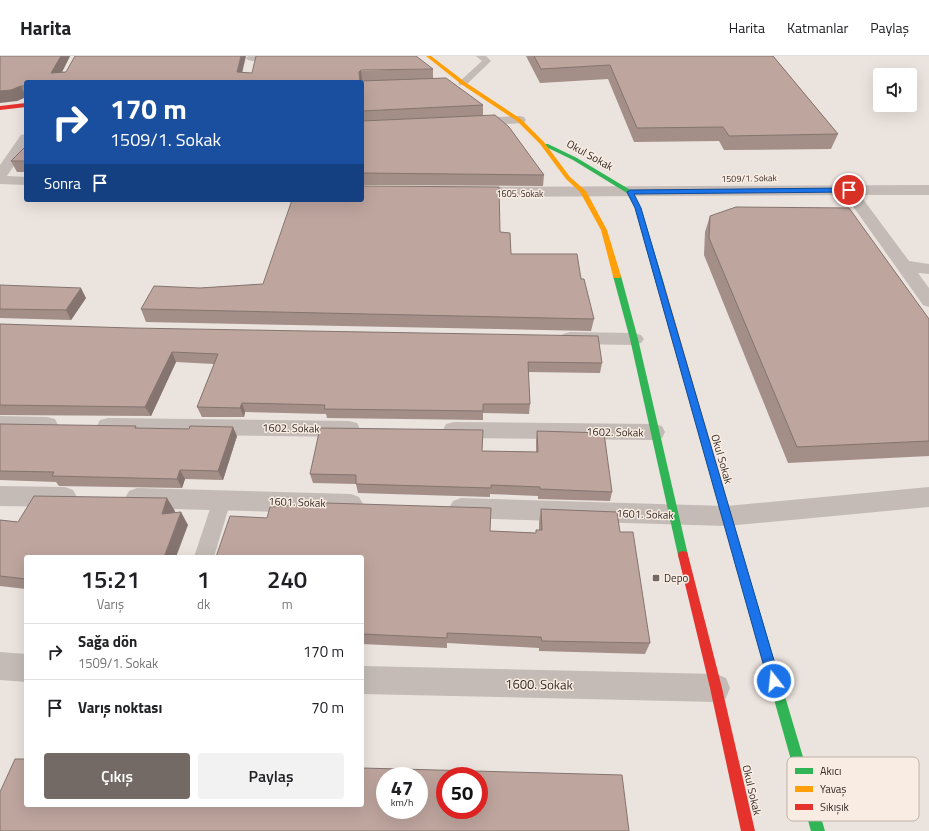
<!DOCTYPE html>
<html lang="tr">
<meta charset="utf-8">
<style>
body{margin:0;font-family:"Titillium Web",sans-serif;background:#f2f2f2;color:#202124;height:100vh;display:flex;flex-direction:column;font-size:15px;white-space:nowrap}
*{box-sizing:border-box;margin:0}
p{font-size:13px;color:#757577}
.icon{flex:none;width:22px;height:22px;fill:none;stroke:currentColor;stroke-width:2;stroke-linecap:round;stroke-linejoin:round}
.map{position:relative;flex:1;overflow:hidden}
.panel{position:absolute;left:24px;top:499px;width:340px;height:252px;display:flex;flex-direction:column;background:#fff;border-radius:4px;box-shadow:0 4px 16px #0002}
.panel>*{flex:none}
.top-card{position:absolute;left:24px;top:24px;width:340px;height:122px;border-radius:4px;box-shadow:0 4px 16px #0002;background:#1a4fa0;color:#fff;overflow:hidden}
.buttons{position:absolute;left:873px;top:12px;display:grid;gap:8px}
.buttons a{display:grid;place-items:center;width:44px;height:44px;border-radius:4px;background:#fff;box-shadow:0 4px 16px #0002;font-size:20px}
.speed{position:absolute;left:376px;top:711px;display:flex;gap:8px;font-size:20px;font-weight:700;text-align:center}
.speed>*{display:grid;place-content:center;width:52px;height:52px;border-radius:50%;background:#fff;box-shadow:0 4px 16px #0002;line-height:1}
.speed small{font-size:10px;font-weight:400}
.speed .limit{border:6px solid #d22;background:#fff;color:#111}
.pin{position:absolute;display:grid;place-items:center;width:34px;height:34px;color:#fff;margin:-17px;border:2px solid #fff;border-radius:50%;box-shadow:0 1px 4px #0007}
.me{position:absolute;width:44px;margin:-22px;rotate:344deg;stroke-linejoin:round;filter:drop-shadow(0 0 3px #0008)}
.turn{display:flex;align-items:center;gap:14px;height:84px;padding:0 20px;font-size:18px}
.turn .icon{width:52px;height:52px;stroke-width:2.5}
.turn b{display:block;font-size:28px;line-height:34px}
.then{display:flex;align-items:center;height:38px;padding:0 20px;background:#0003;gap:8px;font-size:15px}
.eta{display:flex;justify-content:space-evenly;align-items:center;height:68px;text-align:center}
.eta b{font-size:24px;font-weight:600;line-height:28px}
.action{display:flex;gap:8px;margin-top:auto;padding:8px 20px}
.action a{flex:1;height:46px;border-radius:4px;background:#736965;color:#fff;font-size:16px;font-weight:600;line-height:46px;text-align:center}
.action a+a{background:#f2f2f2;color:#202124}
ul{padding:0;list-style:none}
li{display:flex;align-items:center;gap:12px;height:56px;padding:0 20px;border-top:1px solid #e0e0e0}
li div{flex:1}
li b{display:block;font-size:15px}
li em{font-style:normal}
header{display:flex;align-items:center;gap:24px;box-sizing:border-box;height:56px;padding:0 20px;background:#fff;border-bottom:1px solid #e0e0e0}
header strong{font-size:19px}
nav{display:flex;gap:22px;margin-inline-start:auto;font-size:14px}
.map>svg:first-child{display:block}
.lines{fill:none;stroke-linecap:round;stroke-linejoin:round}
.lane{fill:#c4bbb6;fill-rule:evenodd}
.street{fill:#c4bbb6;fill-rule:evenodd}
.fast{fill:#30b455;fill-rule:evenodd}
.slow{fill:#ff9f0a;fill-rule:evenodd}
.jam{fill:#e5322d;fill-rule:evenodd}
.wall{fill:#a38e88}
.shaded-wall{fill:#85746f}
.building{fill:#bea59e;stroke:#85746f;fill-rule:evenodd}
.route{fill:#1a73e8;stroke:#114b97}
.poi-dot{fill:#736965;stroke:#f9ede3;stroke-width:1.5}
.labels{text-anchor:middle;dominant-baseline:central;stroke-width:3;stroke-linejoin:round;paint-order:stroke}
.far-street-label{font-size:9px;fill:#332825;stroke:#f9ede3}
.street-label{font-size:11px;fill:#332825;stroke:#f9ede3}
.poi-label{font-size:11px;fill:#332825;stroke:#f9ede3;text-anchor:start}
.near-street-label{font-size:13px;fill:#332825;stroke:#f9ede3}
.key{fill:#f9ede3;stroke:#beb2aa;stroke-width:1}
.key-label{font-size:11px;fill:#332825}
</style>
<header>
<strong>Harita</strong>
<nav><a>Harita</a><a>Katmanlar</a><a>Paylaş</a></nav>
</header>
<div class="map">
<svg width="929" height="775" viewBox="0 0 929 775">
<rect width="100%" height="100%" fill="#ebe3dd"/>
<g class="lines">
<g class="lane">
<path d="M476,0H486L491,5L466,29H460L458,27L460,25L482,5Z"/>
<path d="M222,437L228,439L231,444L214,501H194L213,444L216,439Z"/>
</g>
<g class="street">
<path d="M248,0H315L313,2L309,3L252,5L248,4L246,2Z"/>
<path d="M519,60L524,61L526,64L524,67L472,70L467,69L465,66L467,63L472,62Z"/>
<path d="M26,78V92L7,120L26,121V129L0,128V109L21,79Z"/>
<path d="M929,129V139H860L909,205L929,208V218L918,217L929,232V251L923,249L845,139L468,141L463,139L460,136L463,133L468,131Z"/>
<path d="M570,276L634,277L641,279L644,283L641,287L634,289L570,288L563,286L560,282L563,278Z"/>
<path d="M0,360L47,361L55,363L58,369L55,375L47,377L0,376Z"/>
<path d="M108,362L349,365L357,367L360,373L357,379L349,381L108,378L100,376L97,370L100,364Z"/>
<path d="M454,366L654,368L662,370L665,376L662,382L654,384L454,382L446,380L443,374L446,368Z"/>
<path d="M0,430L65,431L73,434L77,441L73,448L65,451L0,450Z"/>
<path d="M929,431V451L726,470L461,462L453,459L449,452L453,445L461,442L726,450Z"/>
<path d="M137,432L351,438L359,441L363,448L359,455L351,458L137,452L129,449L125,442L129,435Z"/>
<path d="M0,596L26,598V626L0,624Z"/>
<path d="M362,610L716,618L726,622L730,632L726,642L716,646L362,638Z"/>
</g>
<g class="fast">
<path d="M544,88H548L577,102L632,135L641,152L665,231L664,233H658L657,231L635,152L627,137L573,104L544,90Z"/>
<path d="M614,218H620L621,220L638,283L688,499L687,502L683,503L679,502L678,499L630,283L613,220Z"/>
<path d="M746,521L750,523L751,526L825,775H811L741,526L742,523Z"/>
</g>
<g class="slow">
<path d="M426,0H431L465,26L521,63L544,86L570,121L586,135L607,174L621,220L620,222H614L613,220L601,174L580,136L566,123L540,88L517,65L461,28Z"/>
<path d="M658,229H664L665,231L751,526L750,529L746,531L742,529L741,526L657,231Z"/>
</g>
<g class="jam">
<path d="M26,47V51L0,54V50Z"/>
<path d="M683,495L687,496L688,499L722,632L755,775H741L710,632L678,499L679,496Z"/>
</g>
</g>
<g class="wall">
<path d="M0,0H70L62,16L252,17L433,13V23L483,49V60L544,119L543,130L362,129V26H26V41L17,45Z"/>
<path d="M526,0H773L838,78L831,93L724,94L719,85L634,86L608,23L540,27Z"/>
<path d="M26,90V116H17L11,105Z"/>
<path d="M710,160L929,263V400L788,407L704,199L705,176Z"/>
<path d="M500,176L511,198L581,223L594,263L591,275L146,266L141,253L200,232L263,228Z"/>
<path d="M0,229L86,242L71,264L0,262Z"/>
<path d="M0,268L602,307L600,317L528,316L530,348L529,358L483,357V364L327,362L326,358L245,356L244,361H202L197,351L214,308L176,306L151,360L0,359Z"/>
<path d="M0,368L138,372L237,380L223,424L185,423L182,432L59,430L56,426L0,424Z"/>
<path d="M537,375L612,436L610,445L538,443V440L490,438V441L358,437L356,428L313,427L310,418L482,395L536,396V385Z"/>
<path d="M541,453L620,476L650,587L645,598L539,595V592L447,587V592L362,588V501L267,462L490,475L536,477V474H539V466Z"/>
<path d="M175,455L174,457L188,469L26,501V533L0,530V464L18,466Z"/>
</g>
<g class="shaded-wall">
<path d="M61,0H70L57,26L51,17Z"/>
<path d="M241,0H246L240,26L237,16Z"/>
<path d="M361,14L362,24L360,26L359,16Z"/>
<path d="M21,30L26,41L17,45L0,47V35Z"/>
<path d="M81,232L86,242L71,264L66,254Z"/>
<path d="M172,296L176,306L151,360L145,351Z"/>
<path d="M242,347L245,356L244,361L240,352Z"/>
<path d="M233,371L237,380L223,424L218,415Z"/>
<path d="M180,414L185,423L182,432L177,423Z"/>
<path d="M167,442L175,455L170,470L162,458Z"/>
<path d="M181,456L188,469L176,501H164Z"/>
</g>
<g class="building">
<path d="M0,0H61L51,17L66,16L75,0H241L237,16L252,17L256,0H416L433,13L361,14L359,16L360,25L446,22L483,49L362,55V26H26V30H21L11,34L0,35Z"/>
<path d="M534,0H773L838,78L729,80L723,71L637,72L610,9L541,13Z"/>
<path d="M495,59L509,71L544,119L362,117V65Z"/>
<path d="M26,90V105H11Z"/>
<path d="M362,130L499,131L500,176L510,177L511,198H577L581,223H584L594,263L141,253L154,230L200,232L263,228L292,144H362Z"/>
<path d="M736,151L849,152L929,263V385L797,391L709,182L710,160Z"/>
<path d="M0,229L81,232L66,254L0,253Z"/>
<path d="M0,268L132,272L598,280L602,307L528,306L530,348H483V355L324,353L325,349L242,347L240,352L197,351L218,298L172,296L145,351L0,349Z"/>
<path d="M0,368L136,370L135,372L189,373L190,370L233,371L218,415L180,414L177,423L52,420L54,416L0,415Z"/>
<path d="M320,372L483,374L482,395L538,396L537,375L604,377L612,436L540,433V431L491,429V432L356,428V419L310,418Z"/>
<path d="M34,440L167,442L162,458L181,456L164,501H26V523L0,520V464L18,466Z"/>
<path d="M326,447L491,452L490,475L536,477V474H542L541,453L617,456L620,476H633L650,587L542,585L541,581L447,577V582L362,578V501H216L230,460L267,462L270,451Z"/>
<path d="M15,703H26V749H362V712L622,719L629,775H0V736ZM385,720H419V754H385ZM445,720H479V754H445Z"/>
</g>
<path class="route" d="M849,132L852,134L851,136L634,138L641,152L780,625L778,629L774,631L770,629L768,625L635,152L627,136L630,134Z"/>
<rect class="poi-dot" x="652" y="518" width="8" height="8" rx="2"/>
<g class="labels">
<g class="far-street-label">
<text transform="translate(749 122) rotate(-1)">1509/1. Sokak</text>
<text x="520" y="137">1605. Sokak</text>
</g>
<g class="street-label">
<text transform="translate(590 99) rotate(29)">Okul Sokak</text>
<text transform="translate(291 372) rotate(1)">1602. Sokak</text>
<text transform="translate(615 376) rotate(1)">1602. Sokak</text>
<text transform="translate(722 403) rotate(74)">Okul Sokak</text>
<text transform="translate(297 446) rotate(2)">1601. Sokak</text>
<text transform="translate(645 458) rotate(2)">1601. Sokak</text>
<text transform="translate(752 734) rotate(77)">Okul Sokak</text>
</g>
<g class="poi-label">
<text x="664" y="522">Depo</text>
</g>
<g class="near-street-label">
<text transform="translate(539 628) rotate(1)">1600. Sokak</text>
</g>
</g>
<rect x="787" y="701" width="132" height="64" rx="6" class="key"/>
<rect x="795" y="712" width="18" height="6" fill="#30b455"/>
<rect x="795" y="730" width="18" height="6" fill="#ff9f0a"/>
<rect x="795" y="748" width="18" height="6" fill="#e5322d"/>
<g class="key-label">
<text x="820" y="719">Akıcı</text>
<text x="820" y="737">Yavaş</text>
<text x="820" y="755">Sıkışık</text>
</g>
</svg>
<div class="buttons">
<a><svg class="icon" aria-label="sound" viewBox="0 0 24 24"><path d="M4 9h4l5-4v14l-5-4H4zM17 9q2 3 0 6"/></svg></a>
</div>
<div class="speed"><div>47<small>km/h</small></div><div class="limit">50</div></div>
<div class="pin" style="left:849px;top:134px;background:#d93025"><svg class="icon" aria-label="arrive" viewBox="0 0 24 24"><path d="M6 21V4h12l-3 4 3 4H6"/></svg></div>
<svg class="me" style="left:774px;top:625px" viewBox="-20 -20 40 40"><circle r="17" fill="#1a73e8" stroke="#fff" stroke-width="3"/><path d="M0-11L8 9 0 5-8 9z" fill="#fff"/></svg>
<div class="top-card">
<div class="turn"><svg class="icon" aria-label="right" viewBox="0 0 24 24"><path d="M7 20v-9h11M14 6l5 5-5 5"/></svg><div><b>170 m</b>1509/1. Sokak</div></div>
<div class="then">Sonra<svg class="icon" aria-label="arrive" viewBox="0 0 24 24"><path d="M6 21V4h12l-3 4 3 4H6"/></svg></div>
</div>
<section class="panel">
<div class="eta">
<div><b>15:21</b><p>Varış</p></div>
<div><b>1</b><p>dk</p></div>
<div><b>240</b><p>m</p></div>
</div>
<ul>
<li><svg class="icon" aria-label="right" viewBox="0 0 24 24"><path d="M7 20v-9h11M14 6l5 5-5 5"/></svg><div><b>Sağa dön</b><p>1509/1. Sokak</p></div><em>170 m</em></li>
<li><svg class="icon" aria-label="arrive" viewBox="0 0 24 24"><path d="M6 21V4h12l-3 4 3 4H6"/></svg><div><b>Varış noktası</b></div><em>70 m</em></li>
</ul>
<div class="action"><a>Çıkış</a><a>Paylaş</a></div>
</section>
</div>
